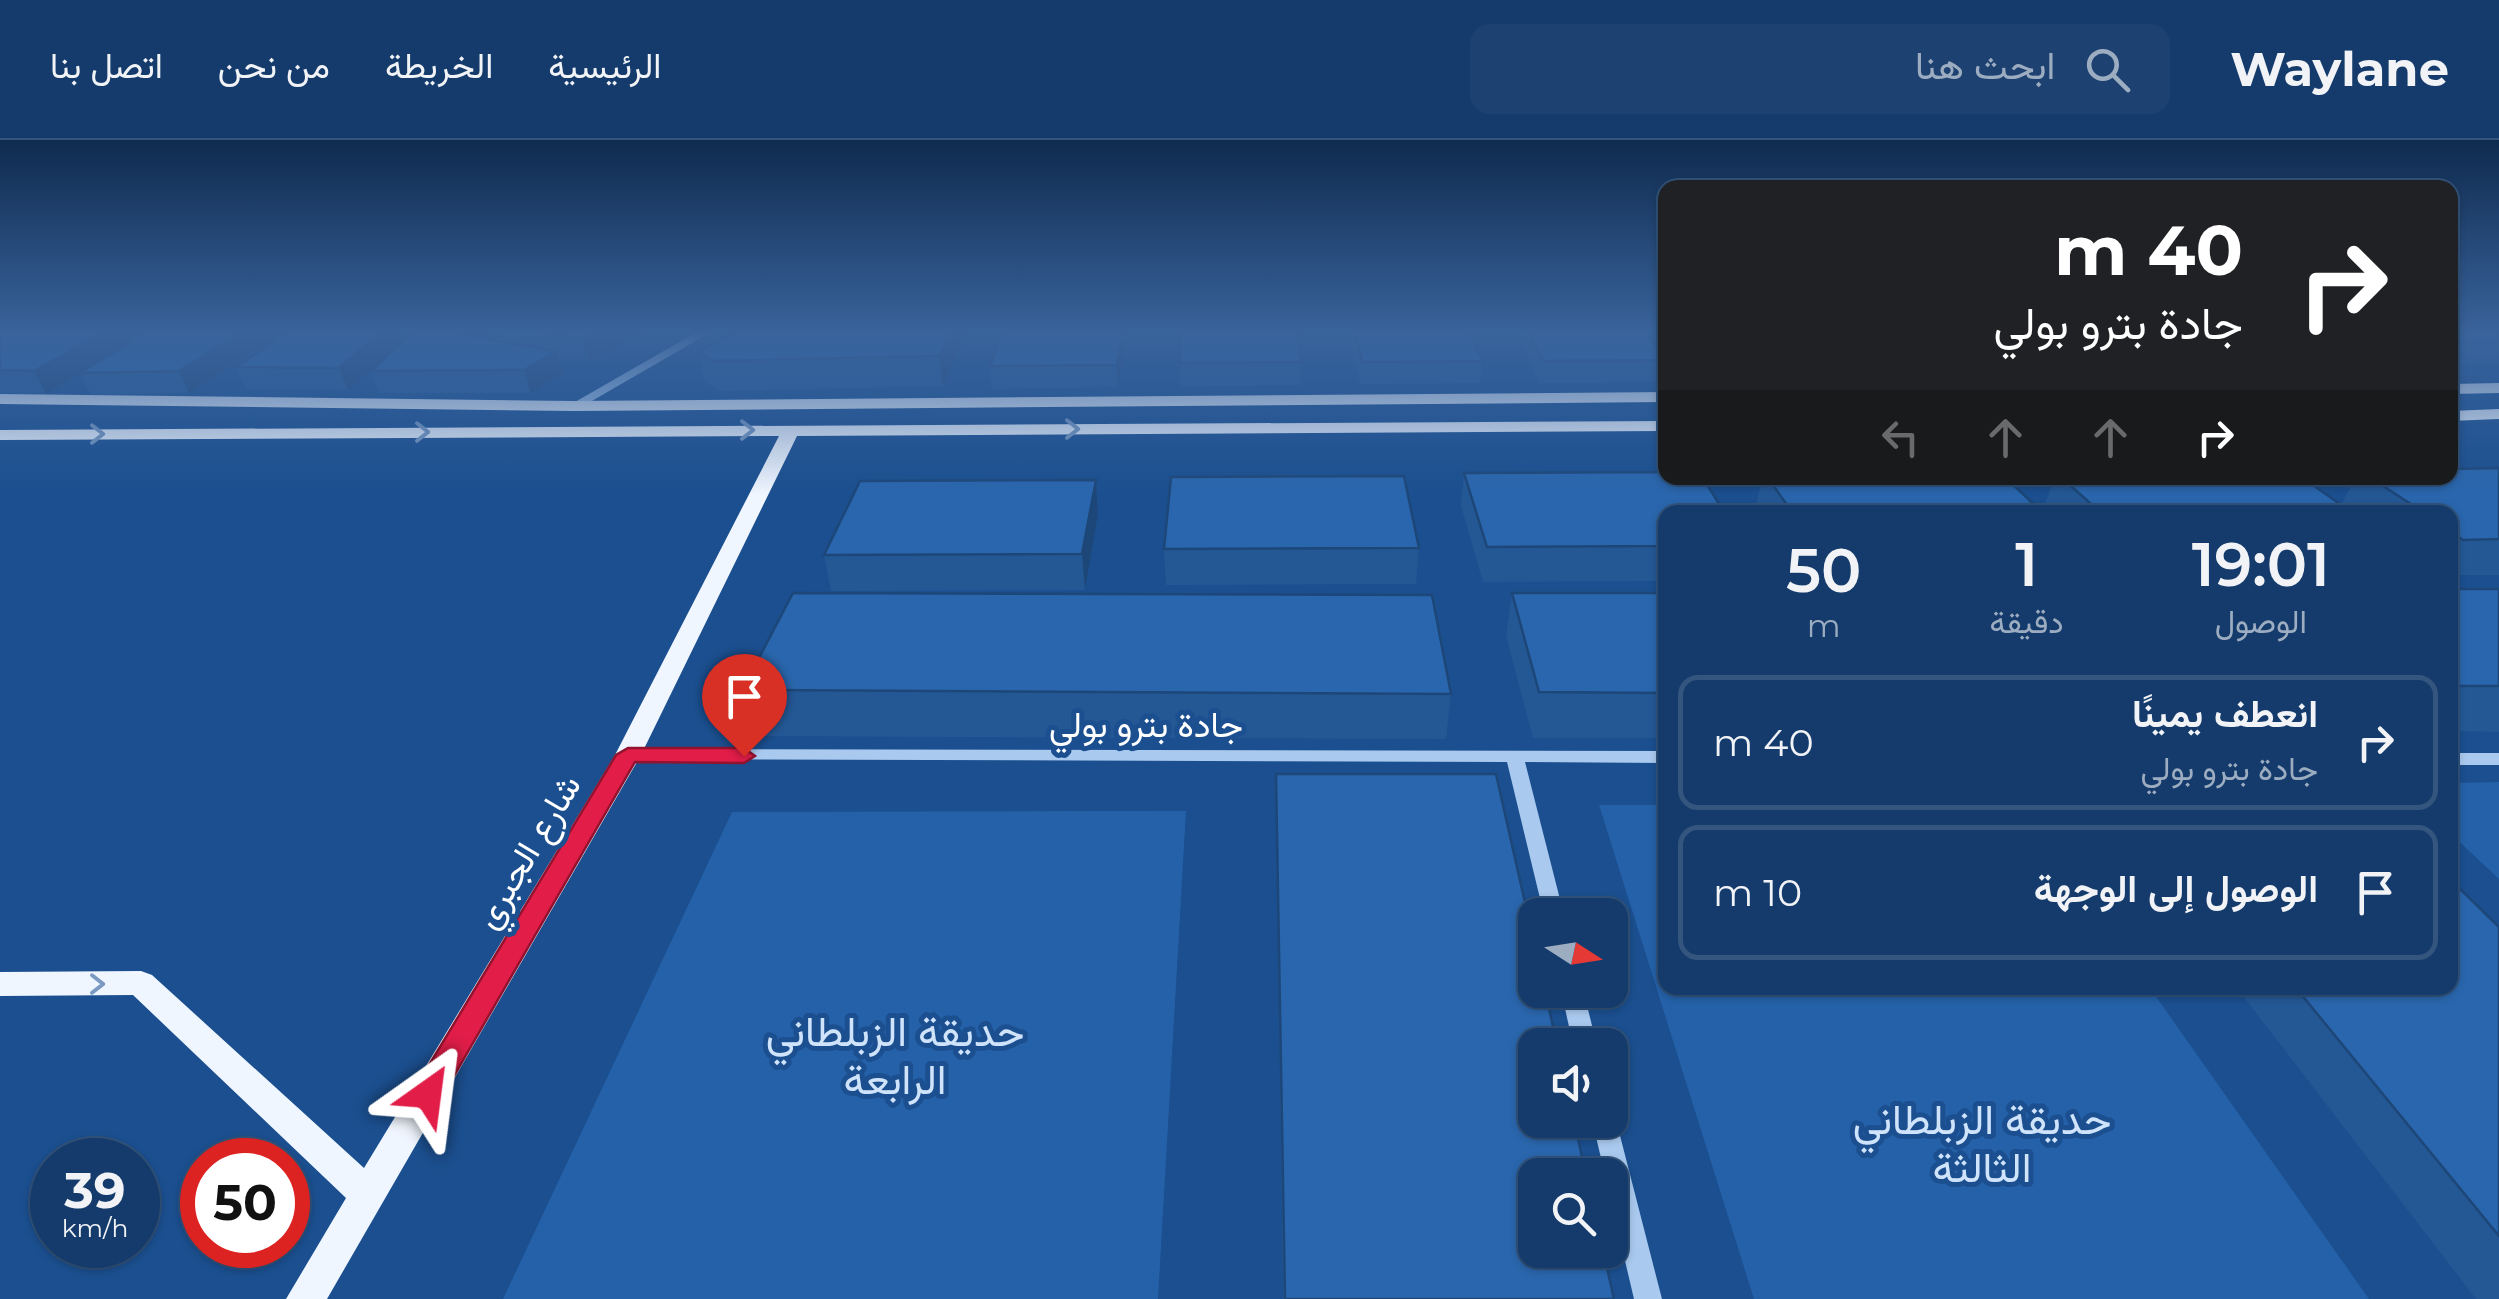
<!DOCTYPE html>
<html lang="ar">
<meta charset="utf-8">
<style>
body{margin:0;font-family:Montserrat,Vazirmatn,sans-serif;background:#1d4271;color:#f1f3f6;direction:rtl;height:100vh;display:flex;flex-direction:column;font-size:38px;white-space:nowrap}
*{box-sizing:border-box;margin:0}
p{font-size:32px;color:#9dadc1}
.icon{flex:none;width:55px;height:55px;fill:none;stroke:currentColor;stroke-width:2;stroke-linecap:round;stroke-linejoin:round}
.map{position:relative;flex:1;overflow:hidden;direction:ltr}
.drawer{position:absolute;left:1658px;top:365px;width:800px;height:490px;display:flex;flex-direction:column;background:#143b6b;border-radius:20px;box-shadow:0 2px 8px #0004,0 0 0 2px #33557e;direction:rtl}
.drawer>*{flex:none}
.banner{position:absolute;left:1658px;top:40px;width:800px;height:305px;border-radius:20px;box-shadow:0 2px 8px #0004,0 0 0 2px #33557e;direction:rtl;background:#202124;color:#fff;overflow:hidden}
.needle{width:65px;rotate:102deg}
.controls{position:absolute;left:1518px;top:758px;display:grid;gap:20px}
.controls a{display:grid;place-items:center;width:110px;height:110px;border-radius:20px;background:#143b6b;box-shadow:0 2px 8px #0004,0 0 0 2px #33557e;font-size:50px}
.speed{position:absolute;left:30px;top:998px;display:flex;gap:20px;font-size:50px;font-weight:700;text-align:center}
.speed>*{display:grid;place-content:center;width:130px;height:130px;border-radius:50%;background:#143b6b;box-shadow:0 2px 8px #0004,0 0 0 2px #33557e;line-height:1}
.speed small{font-size:25px;font-weight:400}
.speed .limit{border:15px solid #d22;background:#fff;color:#111}
.pin{position:absolute;display:grid;place-items:center;width:85px;height:85px;color:#fff;margin:-102px -42px;border-radius:50% 50% 50% 0;rotate:-45deg;box-shadow:0 0 10px #0007}
.pin .icon{rotate:45deg}
.me{position:absolute;width:110px;margin:-55px;rotate:31deg;stroke-linejoin:round;filter:drop-shadow(0 0 8px #0008)}
.turn{display:flex;align-items:center;gap:35px;height:210px;padding:0 50px;font-size:45px}
.turn .icon{width:130px;height:130px;stroke-width:2.5}
.turn b{display:block;font-size:70px;line-height:85px}
.lanes{display:flex;align-items:center;height:95px;padding:0 50px;background:#0003;justify-content:center;gap:50px;direction:ltr}
.lanes .off{opacity:.35}
.eta{display:flex;justify-content:space-evenly;align-items:center;height:170px;text-align:center}
.eta b{font-size:60px;font-weight:600;line-height:70px}
ul{padding:0;list-style:none}
li{display:flex;align-items:center;gap:30px;height:135px;margin:0 20px 15px;padding:0 30px;border:5px solid #33557e;border-radius:20px}
li div{flex:1}
li b{display:block;font-size:38px}
li em{font-style:normal}
header{display:flex;align-items:center;gap:60px;box-sizing:border-box;height:140px;padding:0 50px;background:#143b6b;border-bottom:2px solid #33557e}
header strong{font-size:48px}
nav{display:flex;gap:55px;margin-inline-start:auto;font-size:35px}
.search{width:700px;height:90px;background:#1d4271;display:flex;align-items:center;gap:25px;box-sizing:border-box;padding:0 35px;border-radius:20px;color:#9dadc1;font-size:38px}
.map>svg:first-child{display:block}
.green{fill:#2461a8}
.lines{fill:none;stroke-linecap:round;stroke-linejoin:round}
.minor{fill:#a9c9ee;fill-rule:evenodd}
.major{fill:#f0f6ff;fill-rule:evenodd}
.wall{fill:#245895}
.shaded-wall{fill:#1d4779}
.building{fill:#2a66ad;stroke:#1d4779;stroke-width:2.5}
.oneway{stroke:#7b9ac1}
.route{fill:#e11d48;stroke:#92132f;stroke-width:2.5}
.labels{text-anchor:middle;dominant-baseline:central;stroke-width:10;stroke-linejoin:round;paint-order:stroke}
.street-label{font-size:35px;fill:#fff;stroke:#1b4f8f}
.near-park-label{font-size:42px;fill:#cfe3fa;stroke:#1b4f8f}
</style>
<header>
<strong>Waylane</strong>
<div class="search"><svg class="icon" aria-label="search" viewBox="0 0 24 24"><circle cx="10" cy="10" r="6"/><path d="M15 15l6 6"/></svg>ابحث هنا</div>
<nav><a>الرئيسية</a><a>الخريطة</a><a>من نحن</a><a>اتصل بنا</a></nav>
</header>
<div class="map">
<svg width="2499" height="1159" viewBox="0 0 2499 1159">
<rect width="100%" height="100%" fill="#1b4f8f"/>
<g class="green">
<path d="M2499,642V739L2450,693V643Z"/>
<path d="M1599,665H1665V848H2150L2369,1159H1754Z"/>
<path d="M1186,671L1158,1159H503L732,672Z"/>
</g>
<g class="lines">
<g class="minor">
<path d="M697,192H711L578,269L568,266Z"/>
<path d="M628,609L1665,611V623L1525,622L1564,775H1544L1507,622L622,619L619,615Z"/>
<rect x="2450" y="613" width="49" height="12"/>
<path d="M1561,850H1583L1597,905H1573Z"/>
<path d="M1610,972L1616,980L1662,1159H1634L1610,1057V1035H1605L1592,980H1610Z"/>
</g>
<g class="major">
<path d="M2499,243V253L2450,254V244Z"/>
<path d="M1665,252V262L574,271L0,264V254L574,261Z"/>
<path d="M2499,269V279L2450,281V271Z"/>
<path d="M1665,281V291L797,296L641,615L327,1159H286L346,1058L133,855L0,856V832L141,831L152,835L364,1028L615,615L779,296L0,300V290Z"/>
</g>
</g>
<g class="wall">
<path d="M0,192H133L137,199L148,192H284L189,253L91,255L80,234L46,254L0,253Z"/>
<path d="M397,192L401,203L413,192H485L475,197L501,202L498,192H644L589,221L558,216L563,233L531,253H379L371,231L389,214L348,250L246,249L236,227Z"/>
<path d="M968,192L943,246L721,251L705,242L698,212Z"/>
<path d="M1352,192H1470L1482,221L1480,243L1360,244L1351,202Z"/>
<path d="M1522,192H1646L1665,220L1661,242L1540,243L1521,201Z"/>
<rect x="2450" y="192" width="49" height="32"/>
<path d="M1125,203L1118,247L992,249L990,226Z"/>
<path d="M1301,222L1300,245L1180,246V223Z"/>
<path d="M2499,328V435H2450V372H2356L2342,363L2355,338H2450Z"/>
<path d="M1464,333L1665,372V441L1483,442L1461,366Z"/>
<path d="M1762,338H2006L2042,372H1760L1756,365Z"/>
<path d="M2055,338H2303L2351,372H2051L2044,366Z"/>
<path d="M1096,340L1098,374L1085,450L831,451L824,415Z"/>
<path d="M1419,408L1416,444L1166,445L1164,409Z"/>
<path d="M2450,449H2499V592L2450,591Z"/>
<path d="M1512,453H1665V598H1533L1506,496Z"/>
<path d="M742,550L1451,554L1446,599L753,596Z"/>
<path d="M1276,634L1614,1159H1283Z"/>
<path d="M2499,787V1159H2476L2237,848H2450Z"/>
</g>
<g class="shaded-wall">
<path d="M103,192H133L137,201L46,254L34,231Z"/>
<path d="M241,192H284L189,253L179,231Z"/>
<path d="M381,192H397L401,204L348,250L339,228Z"/>
<path d="M470,192H485L472,199Z"/>
<path d="M595,192H644L589,221L582,199Z"/>
<path d="M950,192H968L943,246L939,216Z"/>
<path d="M1122,192H1124L1125,203L1118,247L1117,225Z"/>
<path d="M557,211L563,233L531,253L524,230Z"/>
<path d="M1096,340L1098,374L1085,450L1082,414Z"/>
</g>
<g class="building">
<path d="M0,192H103L34,231L0,230Z"/>
<path d="M148,192H241L179,231L79,233Z"/>
<path d="M288,192H381L339,228L236,227Z"/>
<path d="M413,192H446L557,211L524,230L371,231Z"/>
<path d="M540,192H595L582,199Z"/>
<path d="M737,192H950L939,216L714,221L698,212Z"/>
<path d="M1002,192H1122L1117,225L990,226Z"/>
<path d="M1181,192H1297L1301,222L1180,223Z"/>
<path d="M1355,192H1470L1482,221L1362,222Z"/>
<path d="M1529,192H1646L1665,220L1543,221Z"/>
<rect x="2450" y="192" width="49" height="10"/>
<path d="M2499,328V399L2463,400L2450,391V372H2423L2371,338H2450V329Z"/>
<path d="M1665,332V338H1703L1724,372H1665V406L1487,407L1464,333Z"/>
<path d="M1404,336L1419,408L1164,409L1171,337Z"/>
<path d="M1768,338H2006L2042,372H1792Z"/>
<path d="M2062,338H2303L2351,372H2100Z"/>
<path d="M1096,340L1082,414L824,415L860,341Z"/>
<rect x="2450" y="449" width="49" height="97"/>
<path d="M793,453L1432,455L1451,554L742,550Z"/>
<path d="M1512,453H1665V553L1539,552Z"/>
<path d="M1276,634H1496L1535,807V850H1545L1557,905H1535V980H1574L1586,1035H1535V1110H1603L1614,1159H1285Z"/>
<path d="M2450,739L2499,787V1096L2296,848H2450Z"/>
</g>
<defs><path id="oneway-chevron" d="M-2-3.5L2.5 0L-2 3.5" fill="none" stroke-width="1.6" stroke-linecap="round" stroke-linejoin="round" transform="scale(2.5)"/></defs>
<g class="oneway">
<use href="#oneway-chevron" transform="translate(1072 289)"/>
<use href="#oneway-chevron" transform="translate(747 290)"/>
<use href="#oneway-chevron" transform="translate(422 292)"/>
<use href="#oneway-chevron" transform="translate(97 294)"/>
<use href="#oneway-chevron" transform="translate(97 844)"/>
</g>
<linearGradient id="sky" x2="0" y2="1"><stop stop-color="#0f2b4f"/><stop offset="0.54" stop-color="#39639b"/><stop offset="1" stop-color="#39639b" stop-opacity="0"/></linearGradient>
<rect width="2499" height="355" fill="url(#sky)"/>
<path class="route" d="M628,608H744L755,616L744,623L635,622L439,962L428,966L417,962L412,954L417,945L616,615Z"/>
<g class="labels">
<g class="street-label">
<text x="1146" y="584">جادة بترو بولي</text>
<text transform="translate(527 711) rotate(-59)">شارع الجبري</text>
</g>
<g class="near-park-label">
<text x="895" y="891">حديقة الزبلطاني<tspan x="895" dy="48">الرابعة</tspan></text>
<text x="1982" y="979">حديقة الزبلطاني<tspan x="1982" dy="48">الثالثة</tspan></text>
</g>
</g>
</svg>
<div class="controls">
<a><svg class="needle" viewBox="-14 -14 28 28"><path d="M0-13l5 13h-10z" fill="#e53935"/><path d="M0 13l5-13h-10z" fill="#9dadc1"/></svg></a>
<a><svg class="icon" aria-label="sound" viewBox="0 0 24 24"><path d="M4 9h4l5-4v14l-5-4H4zM17 9q2 3 0 6"/></svg></a>
<a><svg class="icon" aria-label="search" viewBox="0 0 24 24"><circle cx="10" cy="10" r="6"/><path d="M15 15l6 6"/></svg></a>
</div>
<div class="speed"><div>39<small>km/h</small></div><div class="limit">50</div></div>
<div class="pin" style="left:744px;top:616px;background:#d93025"><svg class="icon" aria-label="arrive" viewBox="0 0 24 24"><path d="M6 21V4h12l-3 4 3 4H6"/></svg></div>
<svg class="me" style="left:428px;top:954px" viewBox="-20 -20 40 40"><path d="M0-17L14 15 0 8-14 15z" fill="#e11d48" stroke="#fff" stroke-width="4"/></svg>
<div class="banner">
<div class="turn"><svg class="icon" aria-label="right" viewBox="0 0 24 24"><path d="M7 20v-9h11M14 6l5 5-5 5"/></svg><div><b>40 m</b>جادة بترو بولي</div></div>
<div class="lanes"><svg class="icon off" aria-label="left" viewBox="0 0 24 24"><path d="M17 20v-9H6M10 6l-5 5 5 5"/></svg><svg class="icon off" aria-label="ahead" viewBox="0 0 24 24"><path d="M12 20V5M6 11l6-6 6 6"/></svg><svg class="icon off" aria-label="ahead" viewBox="0 0 24 24"><path d="M12 20V5M6 11l6-6 6 6"/></svg><svg class="icon" aria-label="right" viewBox="0 0 24 24"><path d="M7 20v-9h11M14 6l5 5-5 5"/></svg></div>
</div>
<section class="drawer">
<div class="eta">
<div><b>19:01</b><p>الوصول</p></div>
<div><b>1</b><p>دقيقة</p></div>
<div><b>50</b><p>m</p></div>
</div>
<ul>
<li><svg class="icon" aria-label="right" viewBox="0 0 24 24"><path d="M7 20v-9h11M14 6l5 5-5 5"/></svg><div><b>انعطف يمينًا</b><p>جادة بترو بولي</p></div><em>40 m</em></li>
<li><svg class="icon" aria-label="arrive" viewBox="0 0 24 24"><path d="M6 21V4h12l-3 4 3 4H6"/></svg><div><b>الوصول إلى الوجهة</b></div><em>10 m</em></li>
</ul>
</section>
</div>
